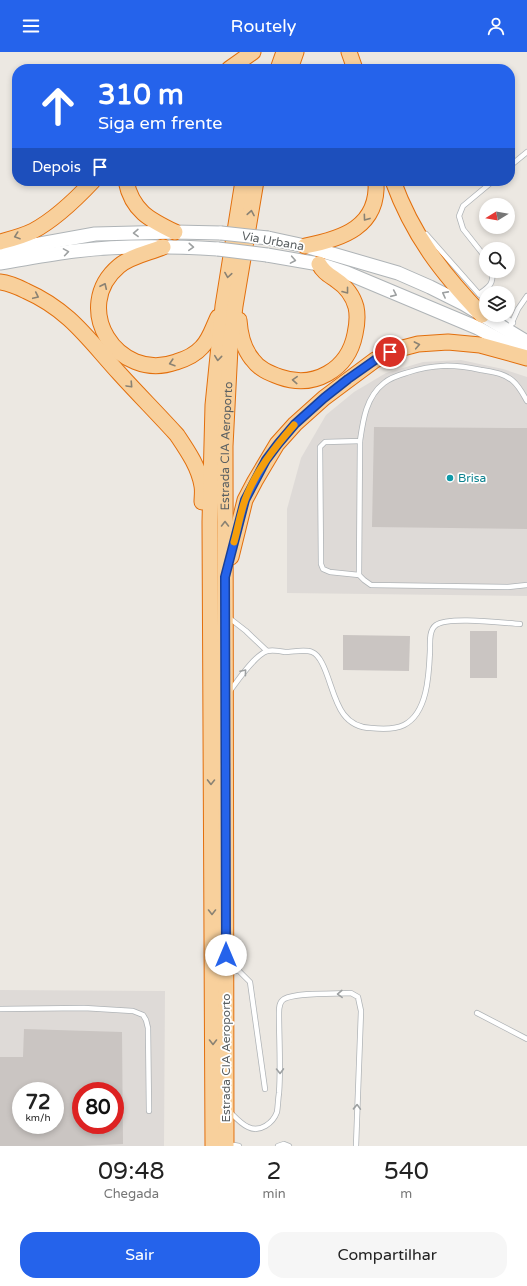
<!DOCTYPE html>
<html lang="pt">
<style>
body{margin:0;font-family:"Varela Round",sans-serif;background:#f6f6f6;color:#222;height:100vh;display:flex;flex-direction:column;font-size:15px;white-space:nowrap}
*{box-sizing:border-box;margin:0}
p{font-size:13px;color:#767676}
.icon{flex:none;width:22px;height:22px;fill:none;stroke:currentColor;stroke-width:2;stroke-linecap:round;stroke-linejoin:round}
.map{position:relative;height:1094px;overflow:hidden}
.side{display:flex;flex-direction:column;background:#fff;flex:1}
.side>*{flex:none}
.hud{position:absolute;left:12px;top:12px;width:503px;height:122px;border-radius:16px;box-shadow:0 2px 6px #0003;background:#2563eb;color:#fff;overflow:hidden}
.needle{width:26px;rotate:259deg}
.buttons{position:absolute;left:479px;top:146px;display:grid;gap:8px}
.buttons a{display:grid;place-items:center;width:36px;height:36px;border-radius:50%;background:#fff;box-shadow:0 2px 6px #0003;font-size:20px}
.speed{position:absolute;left:12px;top:1030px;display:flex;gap:8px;font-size:20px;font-weight:700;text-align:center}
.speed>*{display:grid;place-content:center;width:52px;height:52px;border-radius:50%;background:#fff;box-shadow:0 2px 6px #0003;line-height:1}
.speed small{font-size:10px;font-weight:400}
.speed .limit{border:6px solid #d22;background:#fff;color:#111}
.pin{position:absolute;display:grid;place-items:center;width:34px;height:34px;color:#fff;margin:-17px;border:2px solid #fff;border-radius:50%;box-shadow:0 1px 4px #0007}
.me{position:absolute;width:44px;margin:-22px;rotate:0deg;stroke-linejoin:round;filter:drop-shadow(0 0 3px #0008)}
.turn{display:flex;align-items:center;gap:14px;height:84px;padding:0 20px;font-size:18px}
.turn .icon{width:52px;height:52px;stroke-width:2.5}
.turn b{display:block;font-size:28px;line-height:34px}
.then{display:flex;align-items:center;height:38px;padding:0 20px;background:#0003;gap:8px;font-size:15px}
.eta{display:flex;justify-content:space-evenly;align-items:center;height:68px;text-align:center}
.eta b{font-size:24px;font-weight:600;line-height:28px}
.action{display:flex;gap:8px;margin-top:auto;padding:8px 20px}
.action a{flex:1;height:46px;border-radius:16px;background:#2563eb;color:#fff;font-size:16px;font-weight:600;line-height:46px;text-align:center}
.action a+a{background:#f6f6f6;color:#222}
header{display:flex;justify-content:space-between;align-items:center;height:52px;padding:0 20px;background:#2563eb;color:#fff;font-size:18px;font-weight:600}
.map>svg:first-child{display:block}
.industrial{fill:#dedad7;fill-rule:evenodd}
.building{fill:#cac5c2;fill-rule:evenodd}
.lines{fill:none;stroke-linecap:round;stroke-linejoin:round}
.service-casing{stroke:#b0b4b7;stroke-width:6}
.secondary-casing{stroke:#afb4b7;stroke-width:15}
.trunk-casing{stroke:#e26f0d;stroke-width:17}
.service{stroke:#fff;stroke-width:4.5}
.secondary{stroke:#fff;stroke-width:13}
.trunk{stroke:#f8d09c;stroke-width:15}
.secondary-bridge-casing{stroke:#afb4b7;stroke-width:15;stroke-linecap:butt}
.secondary-bridge{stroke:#fff;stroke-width:13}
.oneway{stroke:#8a8273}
.oneway2{stroke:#9da0a1}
.route-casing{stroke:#184099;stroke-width:10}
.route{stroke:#2563eb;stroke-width:7}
.slow{stroke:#f59e0b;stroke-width:7}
.culture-dot{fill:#0f9aa8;stroke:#fff;stroke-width:1.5}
.labels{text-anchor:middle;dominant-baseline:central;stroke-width:3.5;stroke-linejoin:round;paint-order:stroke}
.street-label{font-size:12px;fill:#5b6062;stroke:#fff}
.culture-label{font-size:12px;fill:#0d838f;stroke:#fff;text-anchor:start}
</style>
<header><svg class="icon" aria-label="menu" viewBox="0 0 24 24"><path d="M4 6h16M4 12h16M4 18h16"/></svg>Routely<svg class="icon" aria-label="person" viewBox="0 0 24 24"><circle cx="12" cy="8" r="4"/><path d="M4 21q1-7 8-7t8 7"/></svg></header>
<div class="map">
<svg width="527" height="1094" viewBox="0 0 527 1094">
<rect width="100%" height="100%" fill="#ece8e2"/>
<g class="industrial">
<path d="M461,308L503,317L527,325V544L287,541V457L301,406L326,363L354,340L386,321L423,310Z"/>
<path d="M0,938L165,939L164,1094H0ZM21,1039H55V1073H21ZM81,1039H115V1073H81Z"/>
</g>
<g class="building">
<path d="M374,375L527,376V477L372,475Z"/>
<rect x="470" y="579" width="27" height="47"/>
<path d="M343,583L410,584L409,619L343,618Z"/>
<path d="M24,977L122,980L123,1092L81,1094H0V1005H23ZM21,1039H55V1073H21ZM81,1039H115V1073H81Z"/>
</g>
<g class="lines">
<g class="service-casing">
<g id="service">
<path d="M510,114L527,100"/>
<path d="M426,182L479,242"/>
<path d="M486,206L463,177L459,164L463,154L493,129"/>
<path d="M486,248L479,242C489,235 494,232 492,219"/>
<path d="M503,263L513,271"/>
<path d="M509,277L518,257L527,244"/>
<path d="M527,349C523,342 519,334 513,329C504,321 492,320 481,318C453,312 434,312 406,321C399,323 390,326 384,331C366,345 363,368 360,389L325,390L320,395L321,512L323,517L330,520L359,523L364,528L371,533L508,535L527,533"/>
<path d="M359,523L360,389"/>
<path d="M228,565L246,579L267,599"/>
<path d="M230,639C238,628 254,604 267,599C272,598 280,599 285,600C293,600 305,597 312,600C317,602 320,607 322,611C335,636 335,675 371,676C381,677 396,677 404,673C428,661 429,621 430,598C430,590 429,578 436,573C449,564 503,571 520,572"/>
<path d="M227,918L239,919L250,930L265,1037"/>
<path d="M0,957L84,956L133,959L143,963L146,968L148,976L149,1059"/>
<path d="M477,961L527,987"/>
<path d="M229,1059C235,1065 241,1072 248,1075C260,1081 273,1071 277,1060C278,1054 278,1047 279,1041C281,1015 279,988 279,961C279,956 279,950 284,947C297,940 336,942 351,941L358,945L361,959L356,1094"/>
<path d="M234,1093L239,1094"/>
<path d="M278,1094L284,1092L289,1094"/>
</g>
</g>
<g class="secondary-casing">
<g id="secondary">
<path d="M268,186L305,194L398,221L430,235L464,252L527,290"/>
<path d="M0,199L95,182L175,180L221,181"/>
<path d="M267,203L319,212L347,221L478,276L525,302"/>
<path d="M0,211C25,207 50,202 75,199C123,193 171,194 218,197"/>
</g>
</g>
<g class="trunk-casing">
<g id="trunk">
<path d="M349,0L355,17"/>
<path d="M229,17L253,0"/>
<path d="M278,17L284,0"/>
<path d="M290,17L296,0"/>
<path d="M126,129C132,159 150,168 175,180"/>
<path d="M393,129C413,184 442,221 482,263"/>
<path d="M0,190C11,187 23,184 33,179C54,168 77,146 93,129"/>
<path d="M305,194C342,187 379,175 376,129"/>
<path d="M163,195C149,201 131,204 119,214C70,255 117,331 176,310C186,307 195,303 202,295C210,287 213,275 218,265"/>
<path d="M0,230C9,231 18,235 26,239C69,258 88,287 119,321C138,342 158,362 177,383C187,398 199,415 202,434C203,439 202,445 202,450"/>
<path d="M239,268C240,282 243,296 252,307C259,317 269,321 280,325C314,337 348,318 355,282C357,273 358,264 356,255C353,244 345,234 336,228C329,223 323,220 319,212"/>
<path d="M231,505L245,448L255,429L277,392L295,372L324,346L375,308L399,297L418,292L448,290L480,293L527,306"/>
<path d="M213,1094L210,470L213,353L223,254L243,129"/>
<path id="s1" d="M226,1094L225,394L230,296L235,254L256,129"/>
</g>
</g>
<use href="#service" class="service"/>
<use href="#secondary" class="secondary"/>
<use href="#trunk" class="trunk"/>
<g class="secondary-bridge-casing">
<g id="secondary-bridge">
<path d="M221,181L268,186"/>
<path d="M218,197L267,203"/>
</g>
</g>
<use href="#secondary-bridge" class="secondary-bridge"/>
</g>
<defs><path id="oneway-chevron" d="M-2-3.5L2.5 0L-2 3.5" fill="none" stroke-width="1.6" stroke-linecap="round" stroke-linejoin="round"/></defs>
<g class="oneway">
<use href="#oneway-chevron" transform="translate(251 161) rotate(-80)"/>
<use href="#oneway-chevron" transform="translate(366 166) rotate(126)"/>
<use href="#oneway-chevron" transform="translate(17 184) rotate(161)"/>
<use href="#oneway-chevron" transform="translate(228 223) rotate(99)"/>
<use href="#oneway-chevron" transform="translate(104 234) rotate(-65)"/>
<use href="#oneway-chevron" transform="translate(346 239) rotate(52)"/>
<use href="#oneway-chevron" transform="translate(36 244) rotate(25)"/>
<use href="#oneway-chevron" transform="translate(417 293) rotate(-11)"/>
<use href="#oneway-chevron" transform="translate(218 306) rotate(96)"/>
<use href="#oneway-chevron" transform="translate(172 311) rotate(163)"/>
<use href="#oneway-chevron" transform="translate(295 328) rotate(-177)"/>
<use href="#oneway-chevron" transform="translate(130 333) rotate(47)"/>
<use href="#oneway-chevron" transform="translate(225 472) rotate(-90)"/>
<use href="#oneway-chevron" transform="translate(211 730) rotate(91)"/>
<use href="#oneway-chevron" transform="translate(212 860) rotate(90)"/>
<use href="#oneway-chevron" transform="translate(213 990) rotate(90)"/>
</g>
<g class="oneway2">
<use href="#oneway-chevron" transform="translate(136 181) rotate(179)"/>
<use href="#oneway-chevron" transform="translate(191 195) rotate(4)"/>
<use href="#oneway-chevron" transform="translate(66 200) rotate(-9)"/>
<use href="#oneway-chevron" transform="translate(293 208) rotate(10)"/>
<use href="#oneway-chevron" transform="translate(394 242) rotate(24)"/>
<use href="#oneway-chevron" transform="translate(445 242) rotate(-152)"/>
<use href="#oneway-chevron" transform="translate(244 620) rotate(-50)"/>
<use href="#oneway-chevron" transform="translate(340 942) rotate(178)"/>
<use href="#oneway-chevron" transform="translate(280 1019) rotate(89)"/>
<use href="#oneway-chevron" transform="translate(357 1055) rotate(-88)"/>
</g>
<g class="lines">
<g class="route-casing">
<path id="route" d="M226,903L225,525L245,448L266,408L278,392L295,372L324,346L348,327L375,308L390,300"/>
</g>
<use href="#route" class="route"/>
<path class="slow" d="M234,490C238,476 240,462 245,448C255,420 275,395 294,373"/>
</g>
<circle class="culture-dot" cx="450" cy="426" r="4"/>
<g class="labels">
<g class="street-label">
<text transform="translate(273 189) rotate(10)">Via Urbana</text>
<text stroke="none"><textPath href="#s1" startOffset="700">Estrada CIA Aeroporto</textPath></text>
<text transform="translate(226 1006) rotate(-90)">Estrada CIA Aeroporto</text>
</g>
<g class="culture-label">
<text x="458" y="426">Brisa</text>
</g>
</g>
</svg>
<div class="buttons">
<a><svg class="needle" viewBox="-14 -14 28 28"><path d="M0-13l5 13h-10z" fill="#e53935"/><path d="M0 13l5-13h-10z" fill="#767676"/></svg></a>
<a><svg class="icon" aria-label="search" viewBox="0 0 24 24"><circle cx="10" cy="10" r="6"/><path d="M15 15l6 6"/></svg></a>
<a><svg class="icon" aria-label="layers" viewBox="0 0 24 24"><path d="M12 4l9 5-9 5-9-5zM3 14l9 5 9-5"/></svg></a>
</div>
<div class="speed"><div>72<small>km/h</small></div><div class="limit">80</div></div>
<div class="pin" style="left:390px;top:300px;background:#d93025"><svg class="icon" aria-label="arrive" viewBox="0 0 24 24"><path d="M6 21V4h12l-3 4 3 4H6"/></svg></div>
<svg class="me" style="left:226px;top:903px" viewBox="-20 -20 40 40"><circle r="19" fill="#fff"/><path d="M0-13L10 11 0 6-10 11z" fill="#2563eb"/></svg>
<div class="hud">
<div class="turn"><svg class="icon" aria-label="ahead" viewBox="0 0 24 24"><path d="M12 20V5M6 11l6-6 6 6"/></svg><div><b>310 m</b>Siga em frente</div></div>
<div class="then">Depois<svg class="icon" aria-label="arrive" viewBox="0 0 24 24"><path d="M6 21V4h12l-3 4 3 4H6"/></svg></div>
</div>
</div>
<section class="side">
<div class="eta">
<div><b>09:48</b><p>Chegada</p></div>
<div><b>2</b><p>min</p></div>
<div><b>540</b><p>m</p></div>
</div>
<div class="action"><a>Sair</a><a>Compartilhar</a></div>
</section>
